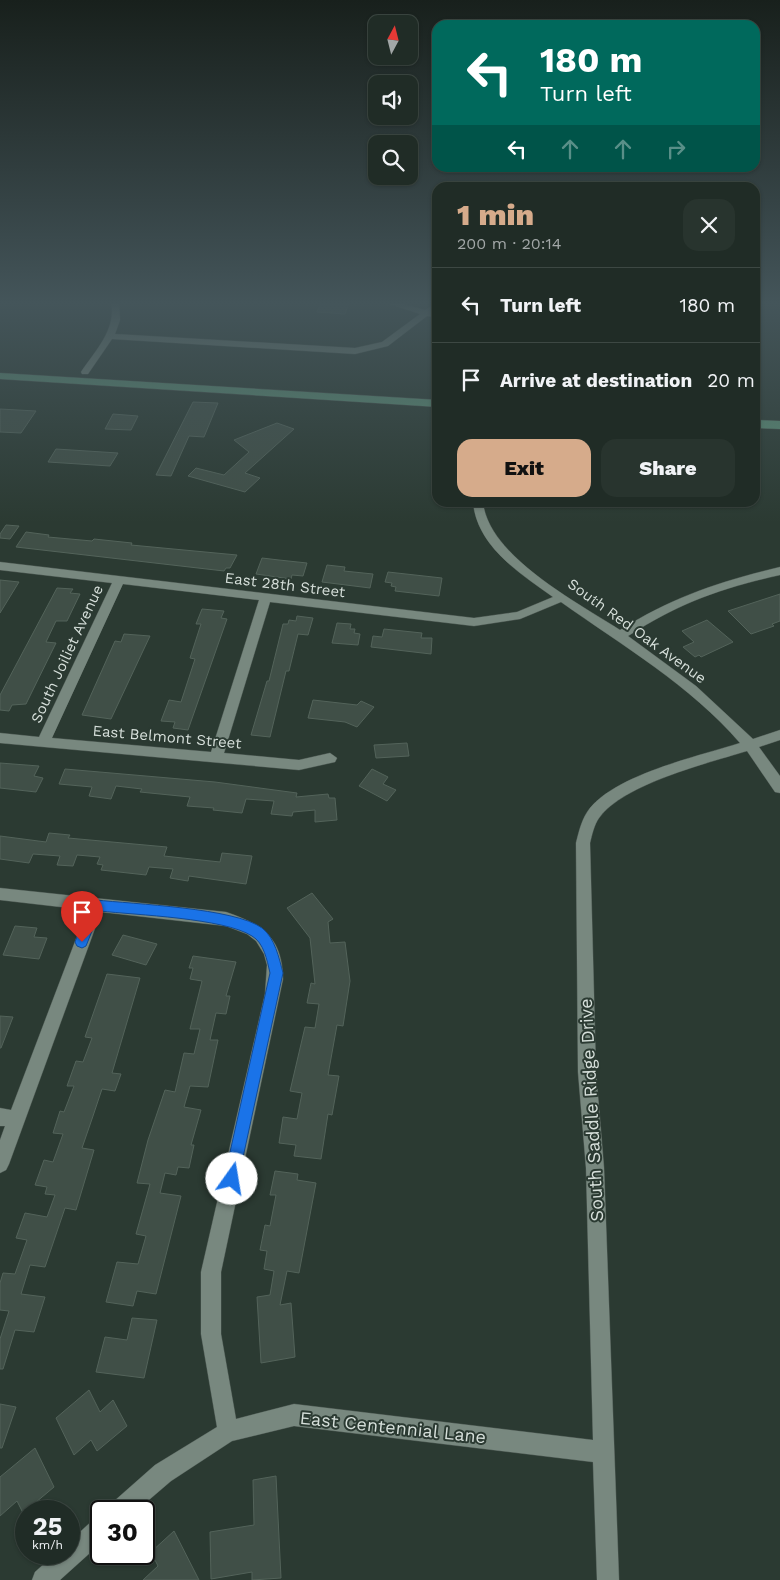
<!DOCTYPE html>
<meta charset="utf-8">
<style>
body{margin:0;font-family:"Work Sans",sans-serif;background:#28342e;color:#f1f3f6;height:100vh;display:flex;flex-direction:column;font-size:19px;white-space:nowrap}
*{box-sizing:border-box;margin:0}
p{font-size:16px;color:#a2a7a7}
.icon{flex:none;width:28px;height:28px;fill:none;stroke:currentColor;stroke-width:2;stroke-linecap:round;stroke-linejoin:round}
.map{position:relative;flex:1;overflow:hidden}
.side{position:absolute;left:432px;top:182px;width:328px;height:325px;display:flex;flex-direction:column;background:#202c26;border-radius:15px;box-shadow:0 1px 4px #0004,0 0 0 1px #3d4843}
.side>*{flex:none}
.guide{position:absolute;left:432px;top:20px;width:328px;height:152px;border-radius:15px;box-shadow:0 1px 4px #0004,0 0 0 1px #3d4843;background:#00695c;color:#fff;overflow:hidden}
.needle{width:32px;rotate:7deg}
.buttons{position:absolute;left:368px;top:15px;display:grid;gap:10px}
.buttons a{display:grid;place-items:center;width:50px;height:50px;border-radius:10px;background:#202c26;box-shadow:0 1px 4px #0004,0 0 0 1px #3d4843;font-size:25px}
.speed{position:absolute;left:15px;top:1500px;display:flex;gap:10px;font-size:25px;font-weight:700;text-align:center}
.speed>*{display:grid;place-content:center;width:65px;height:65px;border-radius:50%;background:#202c26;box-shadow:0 1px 4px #0004,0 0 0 1px #3d4843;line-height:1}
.speed small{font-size:12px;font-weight:400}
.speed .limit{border:2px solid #111;border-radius:8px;background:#fff;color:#111}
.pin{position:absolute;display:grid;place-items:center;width:42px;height:42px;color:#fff;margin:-51px -21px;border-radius:50% 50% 50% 0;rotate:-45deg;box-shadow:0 0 5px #0007}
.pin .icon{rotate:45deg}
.me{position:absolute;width:55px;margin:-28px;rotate:13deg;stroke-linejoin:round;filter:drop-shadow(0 0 4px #0008)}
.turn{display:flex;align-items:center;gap:18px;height:105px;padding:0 25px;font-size:22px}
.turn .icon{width:65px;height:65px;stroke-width:2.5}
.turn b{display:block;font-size:35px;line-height:42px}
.lanes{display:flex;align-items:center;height:48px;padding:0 25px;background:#0003;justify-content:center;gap:25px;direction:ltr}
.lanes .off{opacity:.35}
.round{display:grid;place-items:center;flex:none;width:52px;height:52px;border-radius:15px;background:#28342e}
.head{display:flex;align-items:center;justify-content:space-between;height:85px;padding:0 25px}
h1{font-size:30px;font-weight:800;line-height:38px;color:#d6ab8b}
.primary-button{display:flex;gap:10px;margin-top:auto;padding:10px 25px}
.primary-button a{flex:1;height:58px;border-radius:15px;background:#d6ab8b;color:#111;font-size:20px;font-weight:800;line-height:58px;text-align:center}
.primary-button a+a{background:#28342e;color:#f1f3f6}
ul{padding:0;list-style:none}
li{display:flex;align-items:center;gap:15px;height:75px;padding:0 25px;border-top:1px solid #3d4843}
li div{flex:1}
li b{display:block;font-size:19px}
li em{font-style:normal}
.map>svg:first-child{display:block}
.building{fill:#404f47;stroke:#53635a}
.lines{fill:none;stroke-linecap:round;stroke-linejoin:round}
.minor-casing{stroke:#4a5650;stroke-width:1}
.major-casing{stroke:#4a5650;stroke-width:1}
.minor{fill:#78887f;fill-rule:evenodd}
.major{fill:#5e9278;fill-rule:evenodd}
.route{fill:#1a73e8;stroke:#114b97}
.labels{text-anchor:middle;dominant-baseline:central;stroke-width:4;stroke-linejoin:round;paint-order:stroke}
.street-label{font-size:15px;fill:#d6dfda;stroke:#2b3a32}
.near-street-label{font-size:18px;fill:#d6dfda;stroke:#2b3a32}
</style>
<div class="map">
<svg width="780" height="1580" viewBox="0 0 780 1580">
<rect width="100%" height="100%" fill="#2b3a32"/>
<g class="building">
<path d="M321,302H349L345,314L317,312Z"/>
<path d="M193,402L218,403L204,437L189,436L171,476L156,475Z"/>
<path d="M0,409L36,411L21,433L0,432Z"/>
<path d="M113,414L138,416L131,430L105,429Z"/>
<path d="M277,423L294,429L245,473L260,478L245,492L188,476L196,468L224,475L249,452L234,440Z"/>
<path d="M56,449L118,453L110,466L48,462Z"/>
<path d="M6,525L19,526L10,539L0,538V534Z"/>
<path d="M26,532L49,535L48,537L92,541L94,539L132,543L131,545L237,555L230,568H226L224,571L16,547Z"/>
<path d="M262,558L279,560L307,563L303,576L292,575L291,579L256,574Z"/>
<path d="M327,565L345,567L344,571L373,574L370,588L322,582Z"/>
<path d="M388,572L442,578L439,596L395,591L396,587L391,586L392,583L385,582Z"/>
<path d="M0,580L19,582L0,613Z"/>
<path d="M57,588L73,589L70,593L80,594L67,621H56L46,642L56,643L26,704L12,705L9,711L0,710V695Z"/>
<path d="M780,594V621L772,624L774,626L751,634L728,611Z"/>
<path d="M202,609L224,611L221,618L227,619L188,730L173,728L175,722L161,721L169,700L181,702L195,659L190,658L201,624H196Z"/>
<path d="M297,616L313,618L308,635L298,634L289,671H286L270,737L251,735L267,681H269L283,624H288L289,620L296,621Z"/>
<path d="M707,620L733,642L701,657L699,655L695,657L683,647L694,642L682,631Z"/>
<path d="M337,623L351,624L350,629H355L354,633L360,634L358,645L332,643Z"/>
<path d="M384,629L422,633L421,638H432L431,654L371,647L373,636L382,637Z"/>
<path d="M124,634L150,636L111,719L82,715L115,641L121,642Z"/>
<path d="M313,700L357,705L361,701L374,707L357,727L345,722L308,718Z"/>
<path d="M407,743L409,756L376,758L374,745Z"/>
<path d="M0,763L39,766L34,776L43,778L36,792L0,788Z"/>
<path d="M65,769L215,782L297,793L296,797L328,794L329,798H335L337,820L315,822V810L293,812L292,816L271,814L274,801L246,799L242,813L213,810L214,808L187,806L190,797L140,792L142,789L116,786L111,799L89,796L92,787L59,784Z"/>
<path d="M372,769L388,777L383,784L396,790L387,801L359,786Z"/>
<path d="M49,833L70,835L68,838L167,847L164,856L220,862L222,853L252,856L246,884L189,876L188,881L170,878L173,869L149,867L146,875L101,870L103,865L97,864L100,857L77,855L73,866L57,865L60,856L33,854L29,863L0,859V836L46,842Z"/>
<path d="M312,893L333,919L328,922L330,943L345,942L350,981L343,1026L337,1025L328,1075L339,1076L332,1115L328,1114L321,1159L294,1156L296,1145L279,1143L283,1117L297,1119L302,1093L290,1091L305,1027L315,1028L319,1004L307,1003L311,983L315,984L310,938L287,908Z"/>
<path d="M15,926L37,928L34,937L47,938L39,959L3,955Z"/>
<path d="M123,935L157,944L146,965L112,955Z"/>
<path d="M193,956L236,962L226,996H230L226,1014L216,1013L210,1040H218L208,1087L190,1086L184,1107L201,1110L191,1145H194L189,1168L178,1167L176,1175L165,1173L160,1193L181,1196L156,1294L137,1291L133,1306L106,1302L117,1262L138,1264L146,1236L136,1234L150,1184L137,1183L148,1140L165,1090L175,1092L184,1053L194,1054L200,1029H190L202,981L190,979L193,968H189Z"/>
<path d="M107,974L140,978L112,1073L121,1074L115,1091L102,1089L93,1116L82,1148L94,1150L76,1210L65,1208L45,1267L30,1265L21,1294L45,1297L34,1332L15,1330L3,1369H0V1339L9,1311L0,1310V1283L3,1273L15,1274L27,1240L16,1238L25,1213L47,1217L55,1195L45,1194L47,1187L35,1185L44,1160L53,1162L63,1134L53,1133L60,1111L64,1112L74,1086H67L76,1061L83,1062L92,1038L85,1037Z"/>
<path d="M0,1016L13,1017L1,1048H0Z"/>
<path d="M275,1171L298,1174L297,1180L316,1183L299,1273L287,1271L280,1305L291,1303L295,1357L261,1363L257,1297L270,1295L274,1271L264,1269L267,1251L260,1250L265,1225L270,1226L276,1195H270Z"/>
<path d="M132,1318L157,1320L144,1378L96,1372L105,1337L127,1340Z"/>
<path d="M89,1390L100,1412L113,1400L127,1426L97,1451L91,1440L74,1455L56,1418Z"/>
<path d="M0,1404L16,1407L2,1448H0Z"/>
<path d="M35,1448L54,1487L23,1513L17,1501L0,1516V1477Z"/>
<path d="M276,1476L281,1578L252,1580V1572L211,1579L210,1532L254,1525L253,1480Z"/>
<path d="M174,1531L199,1580H143L158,1566L151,1552Z"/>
</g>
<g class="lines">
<g class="minor-casing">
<g id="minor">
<path d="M111,302H119L120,320L115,334L355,348L382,342L420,314L384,302H396L425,310L438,302V308L432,312L436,313V317L427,316L388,346L355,354L112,339L88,374H82L81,372C95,351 117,329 111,302Z"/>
<path d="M473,502H483C488,556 578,603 620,630C673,597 718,582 780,567V575C721,588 679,603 628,636L696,686L753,739L780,730V740L759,747L780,776V793L775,792L747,751C708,763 623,784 599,818C594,825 592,835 590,843L596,1072L604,1168L619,1580H597L593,1462L294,1426L232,1441L171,1481L136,1511H109L112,1503L155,1465L217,1427L201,1334V1272L265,994L267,965L264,954L256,941L247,934L226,926L101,912L9,1164L6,1170L0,1173V1140L5,1126H0V1108L11,1110L87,910L0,900V888L226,912C263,925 282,937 283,979L221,1272V1334L236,1419L294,1404L593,1440L586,1168L578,1072L576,843C579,831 582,818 590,808C618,774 699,756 740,743C690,685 623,646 561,602L520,619L474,626L270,602L224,753L299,760L330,753L337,758L335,762L299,770L0,743V733L39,737L112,583L0,570V562L474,618L517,612L553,597C521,574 477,547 473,502ZM123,584L259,600L211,752L52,738Z"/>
<path d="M101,1517V1543L60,1580H32L35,1572L55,1554H69V1542L93,1520Z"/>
</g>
</g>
<g class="major-casing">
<g id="major">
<path d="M0,373L438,400V407L0,379Z"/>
<path d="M755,420L780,421V429L755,428Z"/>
</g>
</g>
<use href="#minor" class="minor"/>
<use href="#major" class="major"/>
</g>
<linearGradient id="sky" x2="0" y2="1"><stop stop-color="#18201c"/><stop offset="0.58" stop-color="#44555a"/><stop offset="1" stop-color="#44555a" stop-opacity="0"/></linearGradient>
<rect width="780" height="523" fill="url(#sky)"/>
<path class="route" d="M96,900C133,904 235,908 262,928C275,938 279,958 283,973L237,1185L232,1187L226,1185L224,1179L270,973C267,960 264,943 252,936C224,918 136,915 100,911L86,946L82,948L77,946L75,942L89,905Z"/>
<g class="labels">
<g class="street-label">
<text transform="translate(285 585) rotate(7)">East 28th Street</text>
<text transform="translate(637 631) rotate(36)">South Red Oak Avenue</text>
<text transform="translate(67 654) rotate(-65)">South Joiliet Avenue</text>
<text transform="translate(167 737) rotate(5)">East Belmont Street</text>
</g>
<g class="near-street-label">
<text transform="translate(591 1110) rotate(-93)">South Saddle Ridge Drive</text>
<text transform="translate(393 1427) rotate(6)">East Centennial Lane</text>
</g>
</g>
</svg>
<div class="buttons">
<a><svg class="needle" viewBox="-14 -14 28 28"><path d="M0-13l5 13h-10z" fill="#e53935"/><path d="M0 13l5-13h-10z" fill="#a2a7a7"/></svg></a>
<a><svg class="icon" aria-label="sound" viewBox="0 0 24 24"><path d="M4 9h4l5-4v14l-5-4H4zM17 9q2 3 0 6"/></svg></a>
<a><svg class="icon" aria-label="search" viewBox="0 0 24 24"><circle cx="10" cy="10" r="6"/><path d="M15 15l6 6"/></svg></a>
</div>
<div class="speed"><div>25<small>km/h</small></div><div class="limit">30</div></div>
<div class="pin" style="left:82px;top:942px;background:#d93025"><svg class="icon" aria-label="arrive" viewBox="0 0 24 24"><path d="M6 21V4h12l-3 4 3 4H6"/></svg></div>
<svg class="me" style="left:232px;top:1179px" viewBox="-20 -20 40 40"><circle r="19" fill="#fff"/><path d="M0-13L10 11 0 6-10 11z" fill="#1a73e8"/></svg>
<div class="guide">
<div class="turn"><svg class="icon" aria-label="left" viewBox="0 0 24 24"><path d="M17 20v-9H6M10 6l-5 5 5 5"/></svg><div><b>180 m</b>Turn left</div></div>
<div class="lanes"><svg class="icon" aria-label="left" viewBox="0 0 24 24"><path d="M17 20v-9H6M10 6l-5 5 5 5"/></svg><svg class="icon off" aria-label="ahead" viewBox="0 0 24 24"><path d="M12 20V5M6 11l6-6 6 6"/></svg><svg class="icon off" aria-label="ahead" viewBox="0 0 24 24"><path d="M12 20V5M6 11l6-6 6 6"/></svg><svg class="icon off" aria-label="right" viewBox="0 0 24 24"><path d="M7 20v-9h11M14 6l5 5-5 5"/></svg></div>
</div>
<section class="side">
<div class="head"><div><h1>1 min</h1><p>200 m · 20:14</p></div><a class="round"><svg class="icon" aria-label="close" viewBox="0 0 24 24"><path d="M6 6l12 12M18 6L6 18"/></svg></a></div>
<ul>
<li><svg class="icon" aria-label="left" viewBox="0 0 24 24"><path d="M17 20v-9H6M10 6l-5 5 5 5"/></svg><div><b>Turn left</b></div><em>180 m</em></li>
<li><svg class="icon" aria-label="arrive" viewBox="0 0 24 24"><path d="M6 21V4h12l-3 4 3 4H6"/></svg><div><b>Arrive at destination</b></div><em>20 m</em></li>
</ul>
<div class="primary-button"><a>Exit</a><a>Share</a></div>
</section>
</div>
